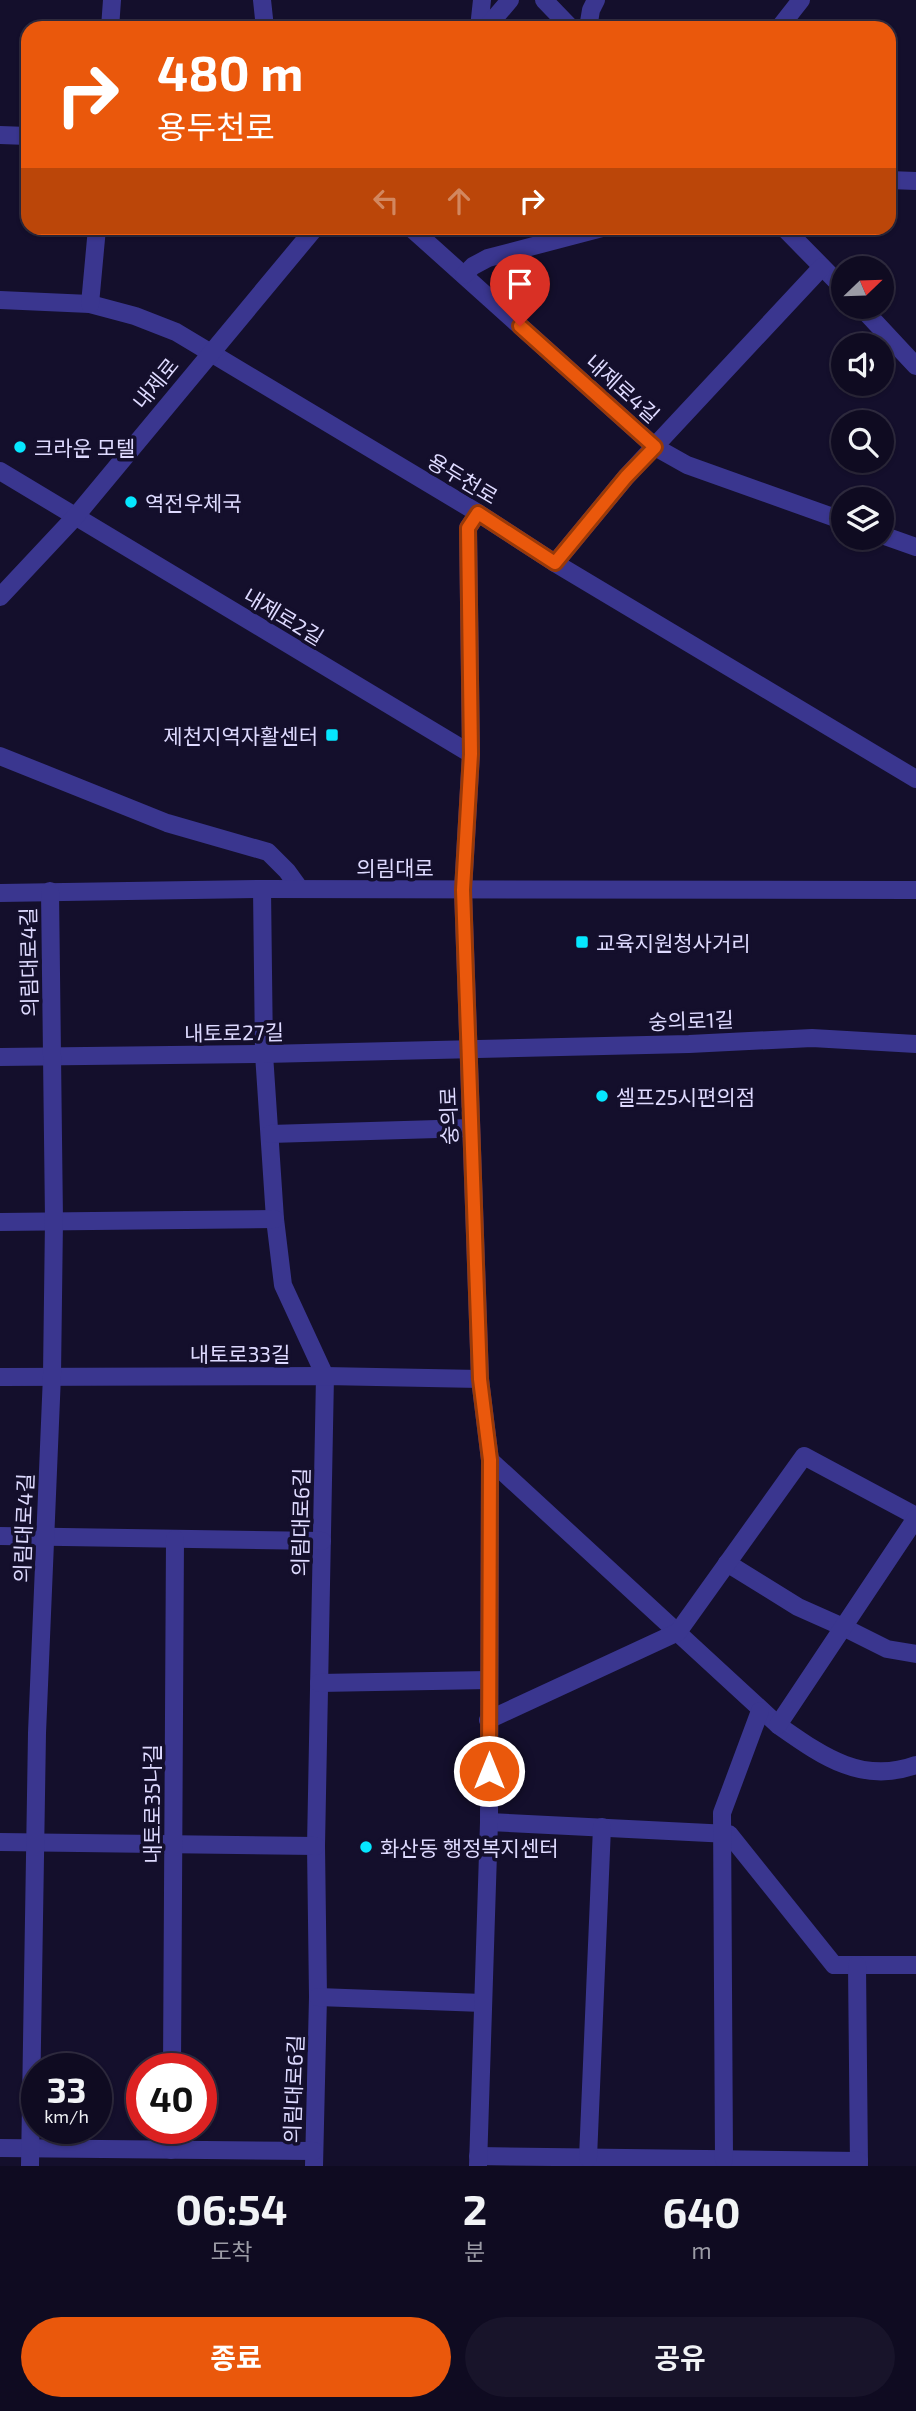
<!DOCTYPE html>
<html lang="ko">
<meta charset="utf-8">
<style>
body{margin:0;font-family:"Exo 2","Noto Sans KR",sans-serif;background:#18142a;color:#f1f3f6;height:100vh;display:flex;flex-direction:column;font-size:26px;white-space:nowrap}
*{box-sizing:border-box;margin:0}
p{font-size:23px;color:#9b9ba5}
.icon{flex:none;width:38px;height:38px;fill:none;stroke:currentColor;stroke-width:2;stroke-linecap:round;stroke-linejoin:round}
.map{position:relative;height:2166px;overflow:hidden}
.side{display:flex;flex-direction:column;background:#0f0b21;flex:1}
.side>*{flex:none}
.guide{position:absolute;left:21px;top:21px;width:875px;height:214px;border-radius:21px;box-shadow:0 2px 5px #0004,0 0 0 2px #2f2b3f;background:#ea580c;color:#fff;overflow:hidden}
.needle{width:46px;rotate:67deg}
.buttons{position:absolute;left:831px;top:256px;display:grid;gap:14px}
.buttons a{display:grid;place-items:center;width:63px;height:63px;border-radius:50%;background:#0f0b21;box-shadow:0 2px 5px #0004,0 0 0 2px #2f2b3f;font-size:35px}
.speed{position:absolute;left:21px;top:2053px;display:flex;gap:14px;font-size:35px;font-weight:700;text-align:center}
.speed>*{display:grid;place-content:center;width:91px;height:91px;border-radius:50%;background:#0f0b21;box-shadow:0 2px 5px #0004,0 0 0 2px #2f2b3f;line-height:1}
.speed small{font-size:18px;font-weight:400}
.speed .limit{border:10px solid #d22;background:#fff;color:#111}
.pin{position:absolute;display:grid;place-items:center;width:60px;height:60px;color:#fff;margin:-72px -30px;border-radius:50% 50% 50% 0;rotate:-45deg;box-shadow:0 0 7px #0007}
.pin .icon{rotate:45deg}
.me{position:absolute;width:77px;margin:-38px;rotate:0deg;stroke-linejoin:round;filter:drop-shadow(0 0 5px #0008)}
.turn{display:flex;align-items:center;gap:24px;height:147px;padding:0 21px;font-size:32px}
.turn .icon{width:91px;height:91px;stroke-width:2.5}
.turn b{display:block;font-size:49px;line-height:60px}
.lanes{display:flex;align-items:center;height:66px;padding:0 21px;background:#0003;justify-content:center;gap:35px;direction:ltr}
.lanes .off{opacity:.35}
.eta{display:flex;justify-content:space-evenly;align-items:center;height:119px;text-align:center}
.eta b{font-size:42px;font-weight:700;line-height:49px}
.cta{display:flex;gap:14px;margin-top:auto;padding:14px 21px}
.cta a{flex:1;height:80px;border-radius:42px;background:#ea580c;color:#fff;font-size:28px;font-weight:700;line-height:80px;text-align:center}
.cta a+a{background:#18142a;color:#f1f3f6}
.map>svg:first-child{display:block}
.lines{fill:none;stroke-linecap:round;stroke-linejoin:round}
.minor{stroke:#3a368f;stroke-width:18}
.route-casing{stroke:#983908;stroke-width:18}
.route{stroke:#ea580c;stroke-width:12}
.poi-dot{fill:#06e7ff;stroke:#140f2c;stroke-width:2.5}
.labels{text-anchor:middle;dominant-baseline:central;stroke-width:7;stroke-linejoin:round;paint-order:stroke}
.street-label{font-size:21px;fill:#dedaff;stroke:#140f2c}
.poi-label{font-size:21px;fill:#dedaff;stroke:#140f2c;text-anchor:start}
</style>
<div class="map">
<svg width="916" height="2166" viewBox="0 0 916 2166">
<rect width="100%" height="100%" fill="#140f2c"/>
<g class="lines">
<g class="minor">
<path d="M262,0L265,28"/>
<path d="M544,0L571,28"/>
<path d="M110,28L112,0"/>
<path d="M479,28L482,0"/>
<path d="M486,28L510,0"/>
<path d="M588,28L591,10L596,0"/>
<path d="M779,28L801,0"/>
<path d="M0,135L28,136"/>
<path d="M889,180L916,181"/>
<path d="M411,228L655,447L687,465L844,521"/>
<path d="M784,228L844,289"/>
<path d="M464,275L473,266L488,258L602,228"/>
<path d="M0,300L90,304L135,316L176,332L478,513L555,563L916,779"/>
<path d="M90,304L97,228"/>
<path d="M860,306L916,366"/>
<path d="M0,471L471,754"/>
<path d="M882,535L916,547"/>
<path d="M555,563L626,477L822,267"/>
<path d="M0,597L75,517L315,228"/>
<path d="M0,756L167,823L268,852L287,871L300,889"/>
<path d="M262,889L264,1054L275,1219L283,1285L325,1376L316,1846L318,1997L314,2166"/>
<path d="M0,893L262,889L916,890"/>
<path d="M0,1057L264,1054L689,1044L812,1038L916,1044"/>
<path d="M270,1134L471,1128"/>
<path d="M0,1222L275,1219"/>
<path d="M0,1377L325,1376L480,1379"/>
<path d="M490,1460L778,1725C821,1755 861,1785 916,1765"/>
<path d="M0,1536L322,1541"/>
<path d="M727,1563L798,1607L843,1627L887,1649L916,1654"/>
<path d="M319,1683L489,1680"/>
<path d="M488,1720L678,1632L804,1456L916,1516"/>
<path d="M778,1725L916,1518"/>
<path d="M489,1822L729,1834L834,1965H916"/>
<path d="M0,1842L316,1846"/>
<path d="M857,1965L859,2166"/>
<path d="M318,1997L483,2003"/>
<path d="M172,2068L175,1539"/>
<path d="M0,2148L314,2151"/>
<path d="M171,2150V2128"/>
<path d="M478,2156L859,2161"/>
<path d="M588,2158L602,1827"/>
<path d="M724,2160L722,1813L760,1711"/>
<path d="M30,2166L37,1733L52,1375L54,1220L50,891"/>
<path d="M478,2166L489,1822L490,1460L480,1379L463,890L471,754L468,528L478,513"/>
</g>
</g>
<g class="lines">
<g class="route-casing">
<path id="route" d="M489,1771L490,1460L480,1379L463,890L471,754L468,528L478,513L555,563L626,477L655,447L520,326"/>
</g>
<use href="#route" class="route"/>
</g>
<g class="poi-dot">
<circle cx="20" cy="447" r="7"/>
<circle cx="131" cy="502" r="7"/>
<rect x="325" y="728" width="14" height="14" rx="3.5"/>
<rect x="575" y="935" width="14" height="14" rx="3.5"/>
<circle cx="602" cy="1096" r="7"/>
<circle cx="366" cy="1847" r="7"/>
</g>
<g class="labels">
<g class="street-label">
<text transform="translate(155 383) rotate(-51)">내제로</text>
<text transform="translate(623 388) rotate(42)">내제로4길</text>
<text transform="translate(463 478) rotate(31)">용두천로</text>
<text transform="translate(284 616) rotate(31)">내제로2길</text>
<text x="395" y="867">의림대로</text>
<text transform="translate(28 962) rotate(-91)">의림대로4길</text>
<text transform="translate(691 1020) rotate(-2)">숭의로1길</text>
<text transform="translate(234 1032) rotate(-1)">내토로27길</text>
<text transform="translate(448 1116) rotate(-92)">숭의로</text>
<text x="240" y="1353">내토로33길</text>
<text transform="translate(300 1522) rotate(-89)">의림대로6길</text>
<text transform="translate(23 1528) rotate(-88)">의림대로4길</text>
<text transform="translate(151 1804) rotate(-90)">내토로35나길</text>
<text transform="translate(293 2089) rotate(-88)">의림대로6길</text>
</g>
<g class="poi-label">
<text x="34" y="447">크라운 모텔</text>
<text x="145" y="502">역전우체국</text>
<text x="318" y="735" text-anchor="end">제천지역자활센터</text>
<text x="596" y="942">교육지원청사거리</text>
<text x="616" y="1096">셀프25시편의점</text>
<text x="380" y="1847">화산동 행정복지센터</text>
</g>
</g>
</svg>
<div class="buttons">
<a><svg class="needle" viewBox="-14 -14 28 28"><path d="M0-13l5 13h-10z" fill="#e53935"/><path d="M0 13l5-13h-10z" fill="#9b9ba5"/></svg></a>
<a><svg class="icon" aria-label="sound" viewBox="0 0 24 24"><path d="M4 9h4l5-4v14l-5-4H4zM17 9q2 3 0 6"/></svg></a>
<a><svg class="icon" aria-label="search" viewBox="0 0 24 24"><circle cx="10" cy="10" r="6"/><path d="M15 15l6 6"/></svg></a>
<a><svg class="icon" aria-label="layers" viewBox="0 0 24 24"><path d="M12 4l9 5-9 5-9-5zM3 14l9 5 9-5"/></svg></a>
</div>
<div class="speed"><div>33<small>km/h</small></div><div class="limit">40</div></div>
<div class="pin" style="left:520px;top:326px;background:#d93025"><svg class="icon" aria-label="arrive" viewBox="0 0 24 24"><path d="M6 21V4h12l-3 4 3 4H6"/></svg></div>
<svg class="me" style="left:489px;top:1771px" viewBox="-20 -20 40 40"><circle r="17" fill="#ea580c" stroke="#fff" stroke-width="3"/><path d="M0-11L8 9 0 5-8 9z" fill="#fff"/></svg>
<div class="guide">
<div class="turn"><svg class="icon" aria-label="right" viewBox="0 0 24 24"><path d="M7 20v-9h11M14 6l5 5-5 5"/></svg><div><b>480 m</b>용두천로</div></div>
<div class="lanes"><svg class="icon off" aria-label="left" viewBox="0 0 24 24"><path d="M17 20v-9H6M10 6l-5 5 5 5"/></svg><svg class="icon off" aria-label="ahead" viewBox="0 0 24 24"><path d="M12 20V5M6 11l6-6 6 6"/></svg><svg class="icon" aria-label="right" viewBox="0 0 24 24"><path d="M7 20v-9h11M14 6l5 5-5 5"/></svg></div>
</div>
</div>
<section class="side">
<div class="eta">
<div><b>06:54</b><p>도착</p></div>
<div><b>2</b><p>분</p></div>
<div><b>640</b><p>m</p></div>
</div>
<div class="cta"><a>종료</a><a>공유</a></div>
</section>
